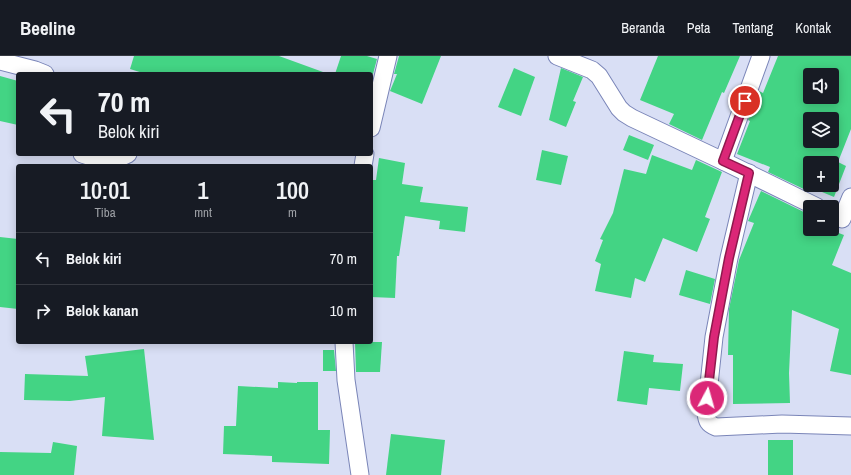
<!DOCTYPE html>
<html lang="id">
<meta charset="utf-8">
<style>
body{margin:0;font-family:"Archivo Narrow",sans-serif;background:#20242c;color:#f1f3f6;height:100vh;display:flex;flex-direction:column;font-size:15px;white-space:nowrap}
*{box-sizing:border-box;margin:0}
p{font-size:13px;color:#9ea1a6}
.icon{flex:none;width:22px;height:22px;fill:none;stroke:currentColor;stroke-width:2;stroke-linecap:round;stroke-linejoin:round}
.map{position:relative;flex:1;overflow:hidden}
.side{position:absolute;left:16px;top:108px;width:357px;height:180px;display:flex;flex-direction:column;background:#171b24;border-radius:4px;box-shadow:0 2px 10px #0003}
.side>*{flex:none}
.guide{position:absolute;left:16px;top:16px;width:357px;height:84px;border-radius:4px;box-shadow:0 2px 10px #0003;background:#171b24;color:#f1f3f6;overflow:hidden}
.controls{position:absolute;left:803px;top:12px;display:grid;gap:8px}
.controls a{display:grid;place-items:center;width:36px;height:36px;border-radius:4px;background:#171b24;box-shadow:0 2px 10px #0003;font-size:20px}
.pin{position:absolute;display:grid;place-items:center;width:34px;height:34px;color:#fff;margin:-17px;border:2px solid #fff;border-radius:50%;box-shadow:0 1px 4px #0007}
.me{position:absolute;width:44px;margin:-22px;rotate:6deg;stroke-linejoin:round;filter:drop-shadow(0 0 3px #0008)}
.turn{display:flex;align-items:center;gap:14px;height:84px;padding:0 16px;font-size:18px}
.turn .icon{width:52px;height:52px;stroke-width:2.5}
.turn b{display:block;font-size:28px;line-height:34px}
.eta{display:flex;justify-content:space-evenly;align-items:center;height:68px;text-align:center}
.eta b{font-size:24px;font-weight:600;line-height:28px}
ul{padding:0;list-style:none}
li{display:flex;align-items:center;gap:12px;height:52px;padding:0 16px;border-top:1px solid #363941}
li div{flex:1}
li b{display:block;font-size:15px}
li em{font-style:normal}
header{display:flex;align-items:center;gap:24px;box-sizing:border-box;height:56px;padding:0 20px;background:#171b24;border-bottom:1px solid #363941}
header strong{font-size:19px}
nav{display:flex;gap:22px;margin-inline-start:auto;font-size:14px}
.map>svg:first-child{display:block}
.building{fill:#43d484;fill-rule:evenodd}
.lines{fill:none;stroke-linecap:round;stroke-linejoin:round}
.minor-casing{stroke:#7a85b8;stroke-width:19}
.minor{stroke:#fff;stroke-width:17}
.route-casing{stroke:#8e194d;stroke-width:10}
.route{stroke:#db2777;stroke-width:7}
</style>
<header>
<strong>Beeline</strong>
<nav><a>Beranda</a><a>Peta</a><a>Tentang</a><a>Kontak</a></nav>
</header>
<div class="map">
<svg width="851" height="419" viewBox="0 0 851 419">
<rect width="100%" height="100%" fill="#d9dff5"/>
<g class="building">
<path d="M134,0H279L323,16L322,18H146L130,13Z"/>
<path d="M341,0H367L377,3L373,18H335Z"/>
<path d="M399,0H441L422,48L390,35L397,18H394Z"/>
<path d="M658,0H740L724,37L722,36L702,84L669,68L674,58L640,44Z"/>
<path d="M778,0H851V73L838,106L846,110L834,141L810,131V136L768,116L770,111L737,98L750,65L748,64L759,35L763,37ZM810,19H832V41H810ZM810,63H832V85H810ZM810,107H832V129H810Z"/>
<path d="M514,12L535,21L521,60L498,51Z"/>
<path d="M561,12L583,21L573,45L576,46L566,71L549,64Z"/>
<path d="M0,20L18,25V69L0,65Z"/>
<path d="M629,79L654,89L648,104L623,94Z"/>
<path d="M542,94L568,100L561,129L536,124Z"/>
<path d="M652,99L692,114L696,104L722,116L705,161L710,163L697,196L663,182L645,226L635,222L631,242L595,235L601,208L595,205L603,184L600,183L613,157L624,113L646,118Z"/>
<path d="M379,102L405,107L402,128L423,131L420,146L468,151L465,176L439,173L440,165L405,160L399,200H397L395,242L371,241V132L372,124H376Z"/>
<path d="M761,135L810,159V173H828L844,179L832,209L851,217V319L830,315L839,273L792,254L789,317L790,347L733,348V299H728L729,253L739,204L754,167L748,165Z"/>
<path d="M0,181L18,183V253L0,251Z"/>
<path d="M686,214L715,223L710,248L679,239Z"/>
<path d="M355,286H382L380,316H356Z"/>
<path d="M144,293L154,384L102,380L105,341L70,345L24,344L25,318L88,320L85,300Z"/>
<path d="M323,294H334L336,315H323Z"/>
<path d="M624,295L654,299L653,306L683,308L680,335L649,332L647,349L617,345Z"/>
<path d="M278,326L297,327V326H318V374H330L329,408L272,406V400L223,398L224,370H236L238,330L278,332Z"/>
<path d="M391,378L445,384L441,419H386Z"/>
<rect x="768" y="384" width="25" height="35"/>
<path d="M53,386L77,390L74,419H0V396L51,397Z"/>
</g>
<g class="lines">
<g class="minor-casing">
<g id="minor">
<path d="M557,0L592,14L599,20L619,52L624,57L632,62L723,105L817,151"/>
<path d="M0,5L35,14L45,18"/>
<path d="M371,72L388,0"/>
<path d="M82,98C102,104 109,108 128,98"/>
<path d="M723,105L761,0"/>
<path d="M363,110L365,98"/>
<path d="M749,117L729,202L714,281L706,357C707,365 708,368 716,371L782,368L851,370"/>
<path d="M842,163L851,141"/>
<path d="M344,286L346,324L360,419"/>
</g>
</g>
<use href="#minor" class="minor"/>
</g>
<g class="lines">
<g class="route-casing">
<path id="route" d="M707,342L714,281L729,202L749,117L723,105L745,45"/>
</g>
<use href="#route" class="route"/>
</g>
</svg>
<div class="controls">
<a><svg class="icon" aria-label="sound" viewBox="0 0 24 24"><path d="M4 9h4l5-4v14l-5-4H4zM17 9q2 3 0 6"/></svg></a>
<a><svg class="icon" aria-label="layers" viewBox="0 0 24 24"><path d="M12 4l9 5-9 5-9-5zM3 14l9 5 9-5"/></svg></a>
<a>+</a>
<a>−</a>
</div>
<div class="pin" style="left:745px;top:45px;background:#d93025"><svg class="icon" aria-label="arrive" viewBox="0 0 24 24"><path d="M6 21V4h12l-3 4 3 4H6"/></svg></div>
<svg class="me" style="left:707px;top:342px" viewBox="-20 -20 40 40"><circle r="17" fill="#db2777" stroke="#fff" stroke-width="3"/><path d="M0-11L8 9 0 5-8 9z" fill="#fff"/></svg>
<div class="guide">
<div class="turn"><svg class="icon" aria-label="left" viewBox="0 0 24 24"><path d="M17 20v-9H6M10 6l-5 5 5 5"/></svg><div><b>70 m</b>Belok kiri</div></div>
</div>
<section class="side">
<div class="eta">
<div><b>10:01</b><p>Tiba</p></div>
<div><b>1</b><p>mnt</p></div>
<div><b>100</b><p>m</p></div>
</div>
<ul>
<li><svg class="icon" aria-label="left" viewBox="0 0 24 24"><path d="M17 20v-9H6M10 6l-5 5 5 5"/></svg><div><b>Belok kiri</b></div><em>70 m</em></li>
<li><svg class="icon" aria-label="right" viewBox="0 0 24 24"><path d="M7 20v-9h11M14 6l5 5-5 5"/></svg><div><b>Belok kanan</b></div><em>10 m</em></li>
</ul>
</section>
</div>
